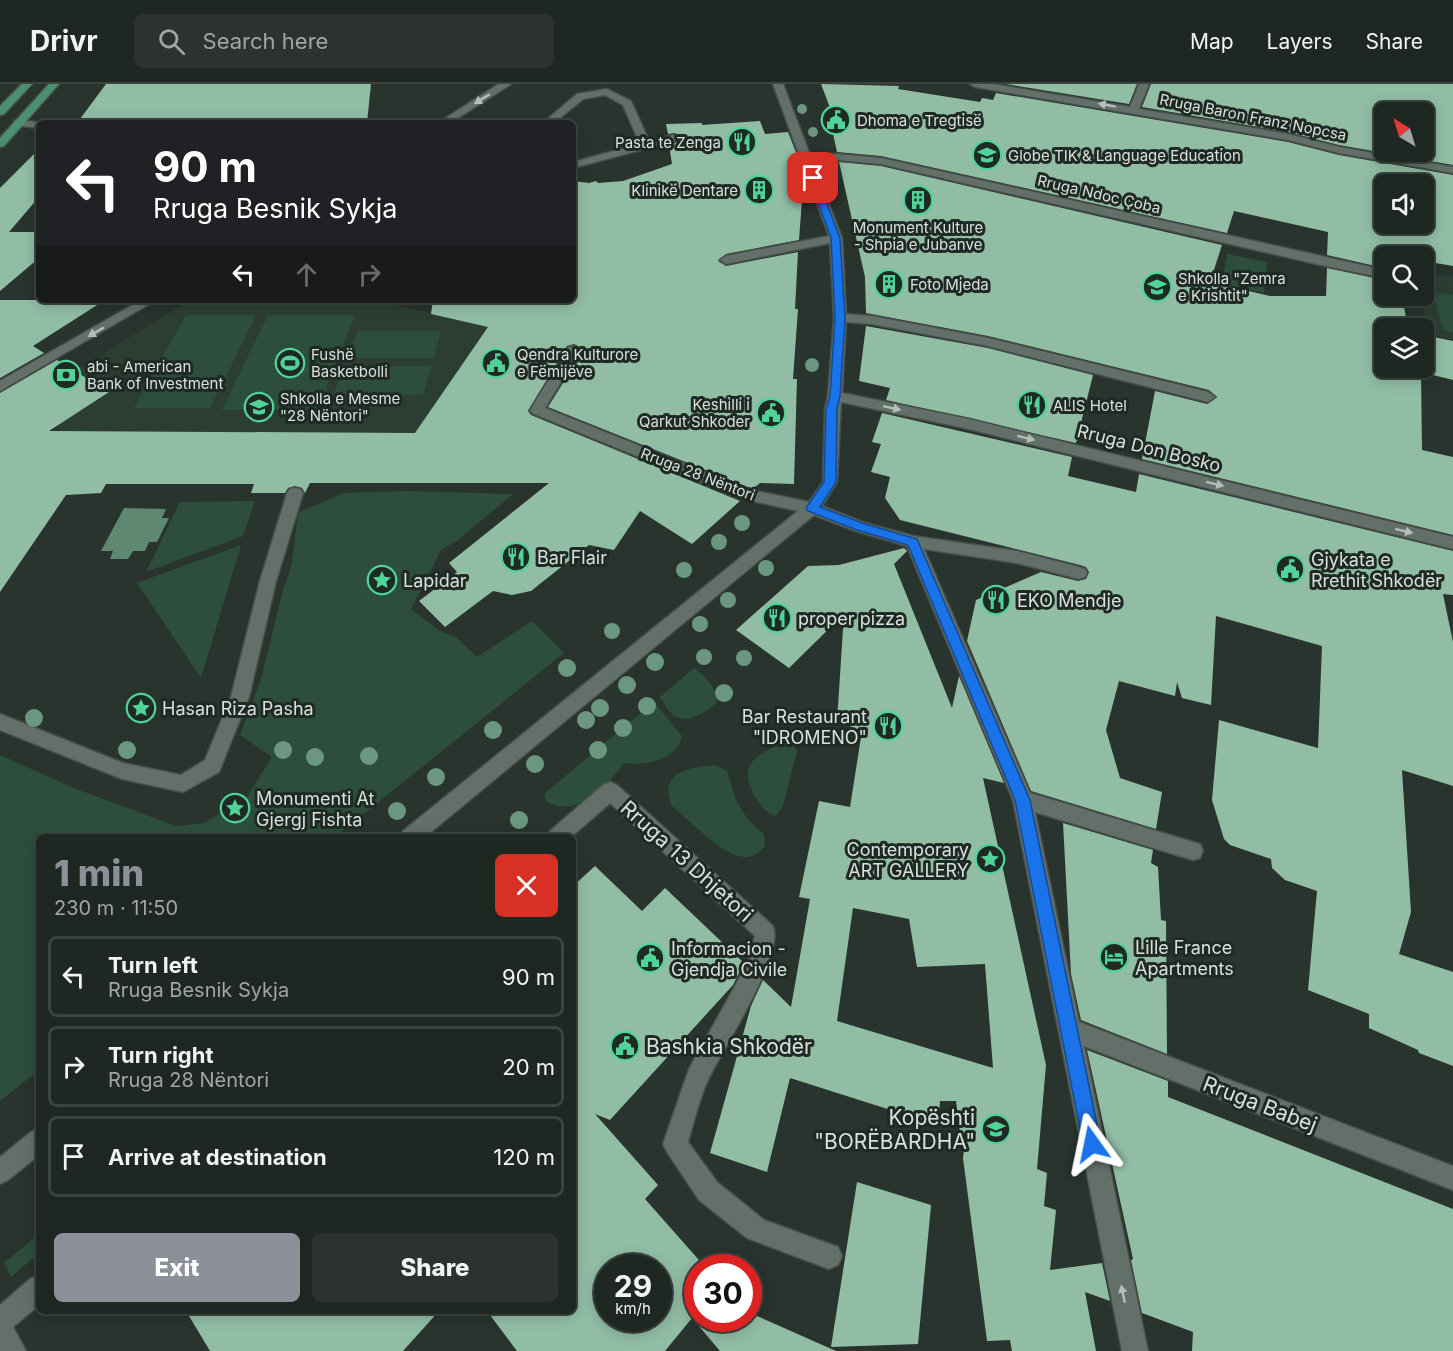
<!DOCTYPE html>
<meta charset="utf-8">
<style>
body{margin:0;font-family:Inter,sans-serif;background:#2c332f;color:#f1f3f6;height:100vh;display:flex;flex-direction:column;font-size:22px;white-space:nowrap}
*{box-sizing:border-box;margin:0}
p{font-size:20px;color:#a1a5a5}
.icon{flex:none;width:33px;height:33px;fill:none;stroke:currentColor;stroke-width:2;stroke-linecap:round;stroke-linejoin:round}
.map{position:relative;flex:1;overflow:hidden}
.side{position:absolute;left:36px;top:750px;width:540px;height:480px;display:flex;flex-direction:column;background:#1f2722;border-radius:9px;box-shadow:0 3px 15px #0003,0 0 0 2px #3c4440}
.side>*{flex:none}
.hud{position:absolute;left:36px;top:36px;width:540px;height:183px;border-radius:9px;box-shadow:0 3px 15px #0003,0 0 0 2px #3c4440;background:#202124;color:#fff;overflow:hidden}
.needle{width:39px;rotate:322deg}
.fabs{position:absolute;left:1374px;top:18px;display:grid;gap:12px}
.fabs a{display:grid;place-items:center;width:60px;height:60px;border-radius:9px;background:#1f2722;box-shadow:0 3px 15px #0003,0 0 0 2px #3c4440;font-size:30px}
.speed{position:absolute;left:594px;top:1170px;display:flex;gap:12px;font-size:30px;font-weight:700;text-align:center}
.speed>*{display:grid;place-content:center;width:78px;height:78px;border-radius:50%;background:#1f2722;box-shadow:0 3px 15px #0003,0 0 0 2px #3c4440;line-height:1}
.speed small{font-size:15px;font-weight:400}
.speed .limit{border:9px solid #d22;background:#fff;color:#111}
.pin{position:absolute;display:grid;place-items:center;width:51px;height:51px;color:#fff;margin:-26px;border-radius:12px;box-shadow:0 3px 9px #0006}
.me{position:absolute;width:66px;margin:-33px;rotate:348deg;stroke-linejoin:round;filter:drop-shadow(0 0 4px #0008)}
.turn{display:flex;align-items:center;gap:21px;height:126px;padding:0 18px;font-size:27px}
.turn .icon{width:78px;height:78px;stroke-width:2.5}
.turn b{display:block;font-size:42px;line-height:51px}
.lanes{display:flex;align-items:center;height:57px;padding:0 18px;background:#0003;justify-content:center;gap:30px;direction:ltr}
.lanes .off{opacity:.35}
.round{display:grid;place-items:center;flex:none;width:63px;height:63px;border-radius:9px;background:#2c332f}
.head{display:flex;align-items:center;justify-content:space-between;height:102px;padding:0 18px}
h1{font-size:36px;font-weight:800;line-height:45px;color:#8c9099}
.cta{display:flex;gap:12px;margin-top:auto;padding:12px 18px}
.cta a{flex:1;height:69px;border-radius:9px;background:#8c9099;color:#fff;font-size:24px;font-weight:800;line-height:69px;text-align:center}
.cta a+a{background:#2c332f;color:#f1f3f6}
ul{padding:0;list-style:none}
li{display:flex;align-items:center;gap:18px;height:81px;margin:0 12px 9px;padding:0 6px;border:3px solid #3c4440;border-radius:9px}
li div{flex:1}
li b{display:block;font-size:22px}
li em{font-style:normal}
header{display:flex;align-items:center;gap:36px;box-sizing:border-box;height:84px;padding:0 30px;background:#1f2722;border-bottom:2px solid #3c4440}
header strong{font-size:28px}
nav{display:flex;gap:33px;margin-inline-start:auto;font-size:21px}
.search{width:420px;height:54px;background:#2c332f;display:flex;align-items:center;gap:15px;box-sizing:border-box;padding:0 21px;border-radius:9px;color:#a1a5a5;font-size:22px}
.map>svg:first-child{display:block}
.built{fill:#2c3e34}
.green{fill:#2d4e3d}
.water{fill:#5e8871}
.building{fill:#91bda5;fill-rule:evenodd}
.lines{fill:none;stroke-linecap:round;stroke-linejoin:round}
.minor-casing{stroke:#464f49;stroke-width:3}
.major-casing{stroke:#464f49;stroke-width:3}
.minor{fill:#637069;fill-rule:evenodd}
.major{fill:#4b9171;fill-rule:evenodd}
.tree{fill:#6b9780}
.oneway{fill:#b6beba}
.route{fill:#1a73e8;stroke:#114b97;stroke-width:1.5}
.labels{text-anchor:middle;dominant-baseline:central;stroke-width:6;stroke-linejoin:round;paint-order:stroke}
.far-street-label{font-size:15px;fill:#d9e0dc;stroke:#1f2a24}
.far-poi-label{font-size:15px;fill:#d9e0dc;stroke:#1f2a24;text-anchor:start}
.street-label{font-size:18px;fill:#d9e0dc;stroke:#1f2a24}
.poi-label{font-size:18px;fill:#d9e0dc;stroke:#1f2a24;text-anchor:start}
.near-street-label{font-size:21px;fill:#d9e0dc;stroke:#1f2a24}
.near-poi-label{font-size:21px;fill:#d9e0dc;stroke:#1f2a24;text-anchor:start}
</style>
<header>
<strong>Drivr</strong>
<div class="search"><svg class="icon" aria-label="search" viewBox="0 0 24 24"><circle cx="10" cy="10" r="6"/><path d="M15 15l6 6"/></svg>Search here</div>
<nav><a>Map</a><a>Layers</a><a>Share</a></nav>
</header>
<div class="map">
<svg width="1453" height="1267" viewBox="0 0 1453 1267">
<rect width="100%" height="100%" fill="#29342e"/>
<g class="built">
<path d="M1424,188L1453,193V255L1428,251L1420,212H1424Z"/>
<path d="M190,216H335L348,221L375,216L434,230L494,234L416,348L547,349L537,399H309L305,409H251L254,400L23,399L56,347L75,287Z"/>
</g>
<g class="green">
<path d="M1227,170L1267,178L1264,209L1222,200Z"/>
<path d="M1433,208L1453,211V248L1443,246Z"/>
<path d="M186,231H256L210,324H134Z"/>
<path d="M268,231H355L317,326H222Z"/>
<path d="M358,247H441L434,274H348Z"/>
<path d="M431,282L423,311L333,312L344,283Z"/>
<path d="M406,407L513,410L458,456L441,466L411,525L440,547L456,553L477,573L532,537L564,569L335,753H39V986L0,1017V671L71,703L176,742L204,739L247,713L272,673L240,651L261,595L284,502C296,478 293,453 299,428L344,409Z"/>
<path d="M255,417L243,452L146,488L180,418Z"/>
<path d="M241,461L201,594L137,499Z"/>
<path d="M694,584C707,593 715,602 717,618C709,627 690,639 676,633C670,630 664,619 660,613Z"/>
<path d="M654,618L682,652C677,677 644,682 624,679C607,702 577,736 546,717L544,710Z"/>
<path d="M786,657L794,661L797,667L783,722L776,732C760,729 742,696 750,681C755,670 776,663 786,657Z"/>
<path d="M716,681L727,687L737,719L750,738L764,750L765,762C760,768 754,773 745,773C725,774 688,735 672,722C657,687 692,683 716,681Z"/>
<path d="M39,1150V1169L11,1193L4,1179Z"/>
</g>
<path class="water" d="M124,424L166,425L162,434H169L157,458H149L145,467H133L128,475H110L113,467H101Z"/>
<g class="building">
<path d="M106,0H371L367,39H77Z"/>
<path d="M821,0L899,2L898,5L980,18L982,14L993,16L996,9L1288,58L1339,71L1453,91V182L1424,177V172H1384V184L1327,171L1328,148L1234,127L1227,149L881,72L837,68L832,45H838ZM1384,100H1424V140H1384Z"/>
<path d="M1006,0H1137L1129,20Z"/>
<path d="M1151,0H1453V81L1339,61L1288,48L1142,23ZM1384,28H1424V68H1384Z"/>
<path d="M760,37L765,50L788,48L804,89L799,156L726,170L718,177L726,182L798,168L795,225H798L793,295H797L794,400L760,399L754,404L748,403L548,323L583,267L582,264L574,260L567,262L528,327L531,331L740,417L692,460L640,427L614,466L589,461L531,507L512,511L493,507L445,543L419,517L457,488L449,479L549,399H310L305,409L302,404L295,402L288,404L285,409H251L254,400H106L101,409L66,411L0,508V309L57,276L109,308L49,347L415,349L488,243L431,230L433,216H573V97L589,99L596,97L598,99L623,97L672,80L669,61L680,57V52L675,49L668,50L666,40L702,39V41Z"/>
<path d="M39,65V113L9,148H39V174L0,207V104Z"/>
<path d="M839,78L881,82L1222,161L1210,198L1270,212H1326L1327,184L1384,196V212H1402L1408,244H1384V284H1424V251L1453,257V296L1421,288L1422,366L1453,373V451L1142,375L1155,307L1207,320L1217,313L1209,306L988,252L866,229L865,193Z"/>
<path d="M0,216H105L33,262L44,269L0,294Z"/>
<path d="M866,242L988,264L1093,291L1076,359L886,316L890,304L859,297Z"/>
<path d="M882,329L1072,373L1068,392L1136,408L1139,390L1453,467V511L1443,510L1453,558V702L1402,686L1411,828L1399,870L1453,888V982L1419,969L1418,966L1369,944V930L1308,906L1317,807L1285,796L1272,784L1271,775L1230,761L1224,755L1212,716L1219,636L1318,664L1322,562L1216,532L1211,621L1182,614L1177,598L1175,612L1119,597L1106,646L1120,694L1162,708L1156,745L1031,707L967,557L976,516L1041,488L1078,497L1086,495L1089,488L1086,483L1080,481L900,436L885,414L890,393L871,388L881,360L872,358Z"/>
<path d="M904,464L907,467L894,480L952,624L959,592L1004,699L983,694L1046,981L1037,1085L1047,1089L1044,1122L1056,1126L1050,1186L1102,1179L1110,1217L1085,1208L1096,1267H1012L1010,1256L987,1257L963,1074L966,1050L960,1048L956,1017H940L938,1041L790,994L767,1088L710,1069L751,922L763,896L791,923L810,815L799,813L819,717L850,723L862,647L837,637L844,530L789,584L736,546L808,482L839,481ZM853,824L909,835L917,883L985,880L993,984L837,937Z"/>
<path d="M1063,739L1153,766L1151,779L1158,783L1161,836L1166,837L1167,970L1081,936L1071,890Z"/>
<path d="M595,782L642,827L665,804L744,879L733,901L610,1036L595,1030L658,1101L645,1115L706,1184H698V1234H748V1228L836,1267H720L692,1234L665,1267H517L487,1227H573V802ZM608,1184H658V1234H608Z"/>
<path d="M1087,966L1168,997V1013L1453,1125V1267H1192L1193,1248L1142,1229L1131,1176L1133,1175Z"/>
<path d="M857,1098L931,1121L918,1260L831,1263Z"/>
<path d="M186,1227H439L403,1267H210Z"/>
</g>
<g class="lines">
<g class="minor-casing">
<g id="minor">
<path d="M499,0H511L450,39H438Z"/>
<path d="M773,0H783L810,71L837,70L881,74L1384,186V194L1321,181L881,80L837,76L812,77L842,154L846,230L872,232L988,254L1208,308L1215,313L1208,318L988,262L872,240L846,238L842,309L969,335L1453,453V465L969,345L841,318L837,398L822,422L865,439L913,452L1017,467L1079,483L1085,485L1087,489L1085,493L1079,495L1017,479L924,465L1030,709L1193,758L1200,760L1203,767L1200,774L1193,776L1035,728L1079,938L1453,1082V1106L1084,962L1148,1267H1122L1013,716L907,462L856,447L814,431L425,753H400L403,747L798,427L739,414L532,329L530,326L569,263L574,262L581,266L545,324L747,405L809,418L823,398L825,325L828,312L834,234L830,159L726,180L720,176L726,172L829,152Z"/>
<path d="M970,0H992L1130,23L1139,0H1149L1139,25L1288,50L1339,63L1453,83V89L1339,69L1288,56L975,3Z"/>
<path d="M607,5L631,17L649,57L674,51L678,52V56L573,84V78L640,60L623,21L605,11L583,15L554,39H543L577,10Z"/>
<path d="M18,36L43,39H39V44L14,41V37Z"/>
<path d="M141,216H156L0,307V297Z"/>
<path d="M295,404L300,405L303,409L276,497L249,613L219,688L183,708L122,695L0,646V630L123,679L181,691L205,676L231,613L260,497L287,409L290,405Z"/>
<path d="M610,698L617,701L773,842C785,870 722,966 708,996C699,1015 694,1038 688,1058L717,1098L764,1136L838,1163L842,1172L838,1181L829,1185L747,1154L699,1116L667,1068L663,1060L689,985L745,884L755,852L610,719L571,753H547L550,747L603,701Z"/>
<path d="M39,1044V1071L8,1096L0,1100V1073L31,1048Z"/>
<path d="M39,1191V1221L13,1243L26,1267H0V1221L30,1195Z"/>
</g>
</g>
<g class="major-casing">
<g id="major">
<path d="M22,0H32L4,30L0,31V22Z"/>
<path d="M49,0H59L4,62L0,63V54Z"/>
</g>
</g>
<use href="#minor" class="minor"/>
<use href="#major" class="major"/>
</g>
<g class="tree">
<circle cx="802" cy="25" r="5"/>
<circle cx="813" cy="48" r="5"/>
<circle cx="812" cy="281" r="7"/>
<circle cx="742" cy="439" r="8"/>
<circle cx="719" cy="458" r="8"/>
<circle cx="766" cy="484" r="8"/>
<circle cx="684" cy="486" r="8"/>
<circle cx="728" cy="516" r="8"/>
<circle cx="700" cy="540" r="8"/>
<circle cx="612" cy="547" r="8"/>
<circle cx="704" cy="573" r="8"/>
<circle cx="744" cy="574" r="8"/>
<circle cx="655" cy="578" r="9"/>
<circle cx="567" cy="584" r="9"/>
<circle cx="627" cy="601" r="9"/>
<circle cx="724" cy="609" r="9"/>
<circle cx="647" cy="622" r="9"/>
<circle cx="600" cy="624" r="9"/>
<circle cx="34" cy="634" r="9"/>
<circle cx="586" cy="636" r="9"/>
<circle cx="623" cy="644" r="9"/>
<circle cx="493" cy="646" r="9"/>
<circle cx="127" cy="666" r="9"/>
<circle cx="283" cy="666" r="9"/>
<circle cx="598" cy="666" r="9"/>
<circle cx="369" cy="672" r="9"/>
<circle cx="315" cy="673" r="9"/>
<circle cx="535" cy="680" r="9"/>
<circle cx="436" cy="693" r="9"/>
<circle cx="397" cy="727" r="9"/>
<circle cx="519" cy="736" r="9"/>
</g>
<defs><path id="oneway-solid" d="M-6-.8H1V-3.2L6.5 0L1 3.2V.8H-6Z" transform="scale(1.5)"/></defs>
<g class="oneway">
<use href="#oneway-solid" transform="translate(482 15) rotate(148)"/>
<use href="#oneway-solid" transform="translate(1107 21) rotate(-170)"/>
<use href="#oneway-solid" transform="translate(96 248) rotate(150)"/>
<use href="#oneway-solid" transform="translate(892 324) rotate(12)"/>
<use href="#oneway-solid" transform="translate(1026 354) rotate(14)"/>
<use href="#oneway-solid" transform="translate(1215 400) rotate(14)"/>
<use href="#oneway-solid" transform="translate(1404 447) rotate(14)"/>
<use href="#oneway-solid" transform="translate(1123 1210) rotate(-102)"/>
</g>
<path class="route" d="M813,91L817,94L840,154L845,234L840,312L837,325L836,398L820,423L865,440L917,455L1030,716L1101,1060L1098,1066L1092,1069L1085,1066L1083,1060L1015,716L908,461L857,446L808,427L806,424L824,398L826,325L830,312L835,234L831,154L809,94Z"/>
<defs>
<g id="civic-ring" transform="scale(1.5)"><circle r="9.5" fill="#1f2a24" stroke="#50d398" stroke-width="1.5"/><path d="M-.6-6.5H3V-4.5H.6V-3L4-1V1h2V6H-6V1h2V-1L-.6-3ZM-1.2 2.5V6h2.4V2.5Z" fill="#50d398"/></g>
<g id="restaurant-ring" transform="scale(1.5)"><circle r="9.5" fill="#1f2a24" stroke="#50d398" stroke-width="1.5"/><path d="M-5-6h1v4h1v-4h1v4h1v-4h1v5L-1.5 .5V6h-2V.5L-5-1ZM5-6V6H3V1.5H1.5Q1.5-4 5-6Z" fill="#50d398"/></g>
<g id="school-ring" transform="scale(1.5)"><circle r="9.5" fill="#1f2a24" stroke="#50d398" stroke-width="1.5"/><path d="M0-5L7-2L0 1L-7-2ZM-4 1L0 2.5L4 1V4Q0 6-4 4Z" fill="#50d398"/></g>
<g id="building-ring" transform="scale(1.5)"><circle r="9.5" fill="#1f2a24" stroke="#50d398" stroke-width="1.5"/><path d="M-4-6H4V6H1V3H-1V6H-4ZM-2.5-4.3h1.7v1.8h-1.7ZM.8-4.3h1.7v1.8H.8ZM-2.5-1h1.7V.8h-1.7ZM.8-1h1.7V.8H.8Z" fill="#50d398"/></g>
<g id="stadium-ring" transform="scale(1.5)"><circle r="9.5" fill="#1f2a24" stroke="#50d398" stroke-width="1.5"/><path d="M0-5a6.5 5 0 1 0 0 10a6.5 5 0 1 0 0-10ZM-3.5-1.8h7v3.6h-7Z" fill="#50d398"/></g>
<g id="bank-ring" transform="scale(1.5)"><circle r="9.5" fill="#1f2a24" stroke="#50d398" stroke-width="1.5"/><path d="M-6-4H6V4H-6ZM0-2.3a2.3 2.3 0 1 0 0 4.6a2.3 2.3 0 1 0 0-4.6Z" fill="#50d398"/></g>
<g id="sight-ring" transform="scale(1.5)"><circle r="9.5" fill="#1f2a24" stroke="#50d398" stroke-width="1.5"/><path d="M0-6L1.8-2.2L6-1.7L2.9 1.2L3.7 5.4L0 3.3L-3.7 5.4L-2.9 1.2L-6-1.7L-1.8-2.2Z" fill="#50d398"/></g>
<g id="hotel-ring" transform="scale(1.5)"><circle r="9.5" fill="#1f2a24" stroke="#50d398" stroke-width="1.5"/><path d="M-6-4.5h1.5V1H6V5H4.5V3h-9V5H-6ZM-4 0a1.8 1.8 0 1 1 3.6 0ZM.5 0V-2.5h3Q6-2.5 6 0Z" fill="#50d398"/></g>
</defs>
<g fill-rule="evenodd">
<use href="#civic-ring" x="836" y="36"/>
<use href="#restaurant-ring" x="742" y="58"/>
<use href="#school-ring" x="987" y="71"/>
<use href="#building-ring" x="759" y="106"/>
<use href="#building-ring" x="918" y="116"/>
<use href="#building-ring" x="889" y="200"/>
<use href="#school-ring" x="1157" y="203"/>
<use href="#stadium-ring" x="290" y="279"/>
<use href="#civic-ring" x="496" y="279"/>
<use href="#bank-ring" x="66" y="291"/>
<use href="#restaurant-ring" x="1032" y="321"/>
<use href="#school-ring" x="259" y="323"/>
<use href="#civic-ring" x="771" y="329"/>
<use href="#restaurant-ring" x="516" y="473"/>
<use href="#civic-ring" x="1290" y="485"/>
<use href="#sight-ring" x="382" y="496"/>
<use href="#restaurant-ring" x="996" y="516"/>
<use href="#restaurant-ring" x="777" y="534"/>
<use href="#sight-ring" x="141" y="624"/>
<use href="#restaurant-ring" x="888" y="642"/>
<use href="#sight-ring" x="235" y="724"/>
<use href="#sight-ring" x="990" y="775"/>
<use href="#hotel-ring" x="1114" y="873"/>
<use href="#civic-ring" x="650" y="874"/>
<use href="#civic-ring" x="625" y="962"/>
<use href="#school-ring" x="996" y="1045"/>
</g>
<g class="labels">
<g class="far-street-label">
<text transform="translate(1253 33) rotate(11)">Rruga Baron Franz Nopcsa</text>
<text transform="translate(1099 110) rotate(13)">Rruga Ndoc Çoba</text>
<text transform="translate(698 390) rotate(21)">Rruga 28 Nëntori</text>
</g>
<g class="far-poi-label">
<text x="857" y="36">Dhoma e Tregtisë</text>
<text x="721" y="58" text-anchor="end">Pasta te Zenga</text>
<text x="1008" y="71">Globe TIK &amp; Language Education</text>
<text x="738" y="106" text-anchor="end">Klinikë Dentare</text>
<text x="918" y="143" text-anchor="middle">Monument Kulture<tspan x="918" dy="17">- Shpia e Jubanve</tspan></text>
<text x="1178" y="194">Shkolla "Zemra<tspan x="1178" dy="17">e Krishtit"</tspan></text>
<text x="910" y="200">Foto Mjeda</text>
<text x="311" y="270">Fushë<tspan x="311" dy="17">Basketbolli</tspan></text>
<text x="517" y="270">Qendra Kulturore<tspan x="517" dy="17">e Fëmijëve</tspan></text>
<text x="87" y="282">abi - American<tspan x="87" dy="17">Bank of Investment</tspan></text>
<text x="280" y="314">Shkolla e Mesme<tspan x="280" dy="17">"28 Nëntori"</tspan></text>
<text x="750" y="320" text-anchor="end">Keshilli i<tspan x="750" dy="17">Qarkut Shkoder</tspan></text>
<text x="1053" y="321">ALIS Hotel</text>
</g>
<g class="street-label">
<text transform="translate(1149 364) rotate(14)">Rruga Don Bosko</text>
</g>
<g class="poi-label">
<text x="537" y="473">Bar Flair</text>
<text x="1311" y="475">Gjykata e<tspan x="1311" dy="21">Rrethit Shkodër</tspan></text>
<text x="403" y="496">Lapidar</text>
<text x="1017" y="516">EKO Mendje</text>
<text x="798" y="534">proper pizza</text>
<text x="162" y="624">Hasan Riza Pasha</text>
<text x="867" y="632" text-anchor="end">Bar Restaurant<tspan x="867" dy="21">"IDROMENO"</tspan></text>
<text x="256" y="714">Monumenti At<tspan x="256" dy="21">Gjergj Fishta</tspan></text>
<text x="969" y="765" text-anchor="end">Contemporary<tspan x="969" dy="21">ART GALLERY</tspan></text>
<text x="1135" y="863">Lille France<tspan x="1135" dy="21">Apartments</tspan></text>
<text x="671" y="864">Informacion -<tspan x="671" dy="21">Gjendja Civile</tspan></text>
</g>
<g class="near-street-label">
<text transform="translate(687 777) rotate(42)">Rruga 13 Dhjetori</text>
<text transform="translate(1260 1020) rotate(21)">Rruga Babej</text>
</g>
<g class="near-poi-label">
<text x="646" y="962">Bashkia Shkodër</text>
<text x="975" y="1033" text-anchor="end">Kopështi<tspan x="975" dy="24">"BORËBARDHA"</tspan></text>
</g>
</g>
</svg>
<div class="fabs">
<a><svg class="needle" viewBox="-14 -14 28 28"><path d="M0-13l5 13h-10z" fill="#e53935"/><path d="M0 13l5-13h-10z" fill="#a1a5a5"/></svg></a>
<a><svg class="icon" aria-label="sound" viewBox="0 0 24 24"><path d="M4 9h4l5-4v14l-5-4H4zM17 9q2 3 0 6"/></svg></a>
<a><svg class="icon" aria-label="search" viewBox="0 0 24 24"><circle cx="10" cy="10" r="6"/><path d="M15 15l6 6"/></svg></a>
<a><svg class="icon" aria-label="layers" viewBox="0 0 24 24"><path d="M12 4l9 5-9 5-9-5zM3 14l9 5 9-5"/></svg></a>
</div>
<div class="speed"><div>29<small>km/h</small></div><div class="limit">30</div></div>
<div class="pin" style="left:813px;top:94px;background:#d93025"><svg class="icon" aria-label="arrive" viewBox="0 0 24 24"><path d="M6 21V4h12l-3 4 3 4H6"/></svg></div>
<svg class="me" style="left:1092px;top:1060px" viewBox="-20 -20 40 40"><path d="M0-17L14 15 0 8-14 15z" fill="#1a73e8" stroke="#fff" stroke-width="4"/></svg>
<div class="hud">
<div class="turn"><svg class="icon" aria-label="left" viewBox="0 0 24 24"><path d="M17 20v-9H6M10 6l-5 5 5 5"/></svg><div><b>90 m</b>Rruga Besnik Sykja</div></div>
<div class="lanes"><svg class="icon" aria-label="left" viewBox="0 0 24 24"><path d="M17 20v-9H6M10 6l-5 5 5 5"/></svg><svg class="icon off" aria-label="ahead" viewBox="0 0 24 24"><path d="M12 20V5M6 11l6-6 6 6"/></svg><svg class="icon off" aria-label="right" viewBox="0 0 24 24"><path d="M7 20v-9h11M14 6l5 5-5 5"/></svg></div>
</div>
<section class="side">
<div class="head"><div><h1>1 min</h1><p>230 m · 11:50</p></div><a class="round" style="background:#d93025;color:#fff"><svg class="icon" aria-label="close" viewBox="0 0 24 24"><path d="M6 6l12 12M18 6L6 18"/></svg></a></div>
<ul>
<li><svg class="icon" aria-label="left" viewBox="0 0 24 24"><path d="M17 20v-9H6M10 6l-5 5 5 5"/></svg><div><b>Turn left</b><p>Rruga Besnik Sykja</p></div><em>90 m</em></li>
<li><svg class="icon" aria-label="right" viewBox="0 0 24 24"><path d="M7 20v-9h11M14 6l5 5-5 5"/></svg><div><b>Turn right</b><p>Rruga 28 Nëntori</p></div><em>20 m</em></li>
<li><svg class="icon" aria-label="arrive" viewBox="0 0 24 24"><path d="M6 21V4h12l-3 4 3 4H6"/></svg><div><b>Arrive at destination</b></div><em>120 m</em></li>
</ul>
<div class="cta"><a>Exit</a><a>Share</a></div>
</section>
</div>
